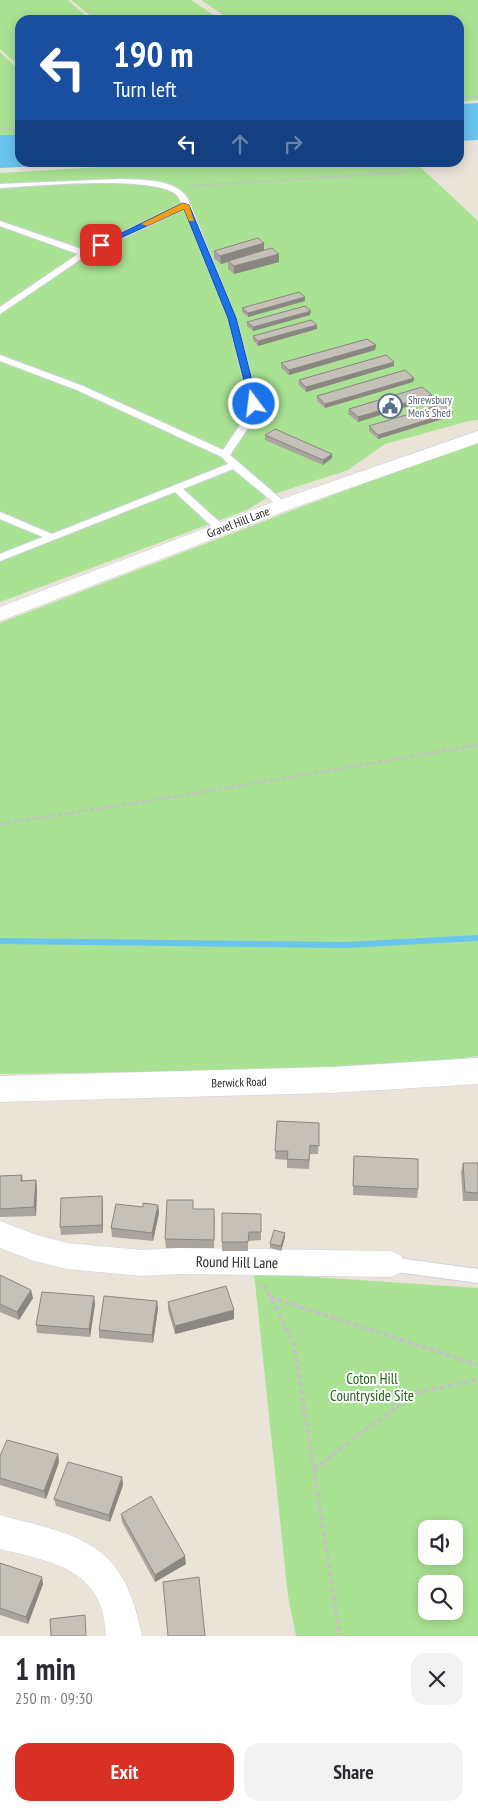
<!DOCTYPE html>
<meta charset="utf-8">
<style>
body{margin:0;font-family:"PT Sans Narrow",sans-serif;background:#f2f2f3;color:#2b2b33;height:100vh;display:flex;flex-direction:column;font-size:19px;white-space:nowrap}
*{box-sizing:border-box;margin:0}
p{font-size:16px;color:#7c7c81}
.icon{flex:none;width:28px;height:28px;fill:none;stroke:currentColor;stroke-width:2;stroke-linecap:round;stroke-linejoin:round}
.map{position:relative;height:1636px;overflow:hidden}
.side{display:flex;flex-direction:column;background:#fff;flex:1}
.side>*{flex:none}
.guide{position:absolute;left:15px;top:15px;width:449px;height:152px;border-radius:15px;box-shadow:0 2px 12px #0003;background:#1a4fa0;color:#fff;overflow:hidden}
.tools{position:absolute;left:418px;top:1520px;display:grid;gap:10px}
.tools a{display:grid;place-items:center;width:45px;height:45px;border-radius:10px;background:#fff;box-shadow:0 2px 12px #0003;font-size:25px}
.pin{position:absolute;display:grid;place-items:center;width:42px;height:42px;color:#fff;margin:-21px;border-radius:10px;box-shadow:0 2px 8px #0006}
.me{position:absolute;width:55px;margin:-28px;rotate:345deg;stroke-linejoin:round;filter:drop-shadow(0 0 4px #0008)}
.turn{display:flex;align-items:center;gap:18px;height:105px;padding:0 15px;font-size:22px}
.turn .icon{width:65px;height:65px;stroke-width:2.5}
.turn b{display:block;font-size:35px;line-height:42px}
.lanes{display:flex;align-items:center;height:48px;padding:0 15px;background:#0003;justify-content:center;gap:25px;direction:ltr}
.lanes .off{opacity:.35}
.round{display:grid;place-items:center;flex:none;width:52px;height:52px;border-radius:15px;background:#f2f2f3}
.summary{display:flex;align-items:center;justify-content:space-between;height:85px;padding:0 15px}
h1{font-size:30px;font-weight:800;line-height:38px}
.button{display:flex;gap:10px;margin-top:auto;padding:10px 15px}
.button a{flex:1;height:58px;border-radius:15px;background:#d93025;color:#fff;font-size:20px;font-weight:800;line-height:58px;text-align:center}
.button a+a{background:#f2f2f3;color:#2b2b33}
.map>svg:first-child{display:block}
.green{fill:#aae293;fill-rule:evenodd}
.water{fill:#69c4ee}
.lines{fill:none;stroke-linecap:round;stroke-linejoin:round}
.stream{stroke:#69c4ee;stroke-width:6}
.service-casing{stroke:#cdd0e1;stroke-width:2}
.minor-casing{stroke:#cdd0e1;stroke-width:1}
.secondary-casing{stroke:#cdd0e1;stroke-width:1}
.path-far2{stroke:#c3c3c3;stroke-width:2;stroke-dasharray:2.5 1;stroke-linecap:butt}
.path-far1{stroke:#c3c3c3;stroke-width:3;stroke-dasharray:4 2.5;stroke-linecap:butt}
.path{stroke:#c3c3c3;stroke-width:4;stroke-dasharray:5 3;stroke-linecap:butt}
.service{fill:#fff;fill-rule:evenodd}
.minor{fill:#fff;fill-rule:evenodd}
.secondary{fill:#fff;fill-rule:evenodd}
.wall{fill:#a9a59e}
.shaded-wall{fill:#8a8681}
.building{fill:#c5c0b8;stroke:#8a8681}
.route{fill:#1a73e8;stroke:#114b97}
.slow{fill:#f59e0b}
.labels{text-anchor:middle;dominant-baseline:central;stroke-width:4;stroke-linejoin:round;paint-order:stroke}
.far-service-label{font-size:11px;fill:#4e5e75;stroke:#fff;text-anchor:start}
.street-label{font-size:12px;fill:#272727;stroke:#fff}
.near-street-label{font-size:15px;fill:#272727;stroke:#fff}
.near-park-label{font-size:15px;fill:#246318;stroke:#fff}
</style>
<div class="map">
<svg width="478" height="1636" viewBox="0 0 478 1636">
<rect width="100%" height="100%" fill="#eae3d8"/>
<g class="green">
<path d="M0,0H68L90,20H20V67L0,49Z"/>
<path d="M71,0H191L221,20H96Z"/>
<path d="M201,0H478V100L459,102V20H231Z"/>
<path d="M0,52L20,71V135H0Z"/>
<path d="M188,162L416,163L478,221V420L469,421L385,444L348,470L271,495L247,510L0,602V173Z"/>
<path d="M478,441V1056L378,1069L0,1074V623L293,510Z"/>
<path d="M254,1273L478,1288V1636H296L288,1596ZM426,1529H454V1556H426ZM426,1584H454V1611H426Z"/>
</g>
<g class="water">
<path d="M478,103V140L459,141V104Z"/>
<path d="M0,135H20V162L105,163L0,168Z"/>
</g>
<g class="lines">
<path class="stream" d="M0,941L346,945L478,938"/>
<g class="service-casing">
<g id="service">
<path d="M119,179C141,180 176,178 188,199L236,318L259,404L252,422L230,455L288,505L287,507H279L233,469L183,489L225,527L226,529L225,531H217L175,492L0,561V554L43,537L0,519V512L52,534L228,464L222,457L77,390L0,361V355L83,386L223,450L242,422L249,404L228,318L184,209L87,255L0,314V307L78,254L0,226V221L84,250L182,204C180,201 179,197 176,194C150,175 35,186 0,188V184Z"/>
<path d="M390,1257L478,1269V1283L390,1271L384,1269L382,1264L384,1259Z"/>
</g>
</g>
<g class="minor-casing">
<g id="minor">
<path d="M478,431V443L290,509L0,621V607L276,501Z"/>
<path d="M0,1221L37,1235L67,1243L142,1250L179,1248L390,1251L401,1255L405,1264L401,1273L390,1277L179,1274L142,1276L67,1269L34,1261L0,1248Z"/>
<path d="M0,1515C84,1537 124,1542 142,1636H106C105,1625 104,1613 99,1602C83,1564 35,1558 0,1549Z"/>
</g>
</g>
<g class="secondary-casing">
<path id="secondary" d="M478,1058V1084L332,1093L0,1102V1076L332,1067Z"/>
</g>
<g class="path-far2">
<path d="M459,98L478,97"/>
<path d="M0,128L20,129"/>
<path d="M189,186L409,172"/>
</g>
<path class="path-far1" d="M0,824L179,796L478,745"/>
<g class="path">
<path d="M264,1285L294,1344L340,1636"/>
<path d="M270,1297L478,1365"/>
<path d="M314,1470L359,1434L417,1393L478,1379"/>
</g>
<use href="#service" class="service"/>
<use href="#minor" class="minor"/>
<use href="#secondary" class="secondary"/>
</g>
<g class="wall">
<path d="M214,251H264L279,262L234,274L228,269V262L221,264L214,258Z"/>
<path d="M305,297V301L248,317L242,312V308Z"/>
<path d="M310,315L253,331L247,326V322Z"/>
<path d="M317,329L258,346L253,340V336Z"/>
<path d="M376,345L375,350L289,375L281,368V363Z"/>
<path d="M394,362V366L306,392L298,384L299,380Z"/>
<path d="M414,378L413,382L325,408L317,401V396Z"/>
<path d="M432,395L431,399L358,422L348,414L349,409Z"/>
<path d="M453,412L452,416L378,439L369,431V426Z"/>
<path d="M265,435L332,454V458L323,465L265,440Z"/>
<path d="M277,1121L319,1123L318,1154H310L309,1169L287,1168V1160L275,1159Z"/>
<path d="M354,1156L418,1189L417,1198L353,1195Z"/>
<path d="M463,1163H478V1201H463L461,1172Z"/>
<path d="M22,1175L23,1181L36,1180L37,1189L36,1216L0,1217V1176Z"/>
<path d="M102,1196L103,1205V1233L61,1235L60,1227Z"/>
<path d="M158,1205L159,1213L153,1241L112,1237L111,1228L143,1207Z"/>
<path d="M194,1209L215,1217L214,1248H166L165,1239Z"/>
<path d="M222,1213L261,1214V1240L248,1241V1251H222Z"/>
<path d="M285,1237L281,1251L270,1248V1244Z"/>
<path d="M0,1275L33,1298L19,1320L0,1312Z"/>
<path d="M157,1301L158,1309L153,1343L99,1338V1330Z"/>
<path d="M168,1302L234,1319L175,1334L168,1310Z"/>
<path d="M95,1304L90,1337L37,1333L36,1325Z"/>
<path d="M58,1454L59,1462L46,1499L0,1485V1456Z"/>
<path d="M122,1477L123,1485L110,1522L56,1506L54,1499Z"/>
<path d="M121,1514L186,1564L155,1582L122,1522Z"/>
<path d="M0,1563L43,1584L28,1624L0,1615Z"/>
</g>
<g class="shaded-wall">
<path d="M264,243V251L221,264L220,256Z"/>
<path d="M279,254V262L234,274V266Z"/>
<path d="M305,297V301L248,317V313Z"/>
<path d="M311,311L310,315L253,331V327Z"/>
<path d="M317,325V329L258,346V341Z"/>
<path d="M376,345L375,350L289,375V370Z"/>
<path d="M394,362V366L306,392V387Z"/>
<path d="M414,378L413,382L325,408V404Z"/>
<path d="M432,395L431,399L358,422V417Z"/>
<path d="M453,412L452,416L378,439V435Z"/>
<path d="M332,454V458L323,465V460Z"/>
<path d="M36,1180L37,1189L36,1216L34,1207Z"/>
<path d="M102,1196L103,1205V1233L102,1225Z"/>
<path d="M158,1205L159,1213L153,1241L152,1233Z"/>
<path d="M285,1233V1237L281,1251V1246Z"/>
<path d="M31,1290L33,1298L19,1320L17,1312Z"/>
<path d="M94,1296L95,1304L90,1337L89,1329Z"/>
<path d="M157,1301L158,1309L153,1343L152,1335Z"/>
<path d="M234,1310V1319L175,1334V1326Z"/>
<path d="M58,1454L59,1462L46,1499L44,1491Z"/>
<path d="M122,1477L123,1485L110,1522L109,1515Z"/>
<path d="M185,1556L186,1564L155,1582V1575Z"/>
<path d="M42,1577L43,1584L28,1624L26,1617Z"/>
</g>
<g class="building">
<path d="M258,238L264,243L220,256L214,251Z"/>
<path d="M272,248L279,254L234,266L228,261Z"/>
<path d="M299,292L305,297L248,313L242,308Z"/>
<path d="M305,306L311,311L253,327L247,322Z"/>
<path d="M311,320L317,325L258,341L253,336Z"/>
<path d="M367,339L376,345L289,370L281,363Z"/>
<path d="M386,355L394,362L306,387L299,380Z"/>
<path d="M405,370L414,378L325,404L317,396Z"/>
<path d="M422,387L432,395L358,417L349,409Z"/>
<path d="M443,404L453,412L378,435L369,426Z"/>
<path d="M275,429L332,454L323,460L265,435Z"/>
<path d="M277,1121L319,1123V1146L310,1145L309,1160L287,1159L288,1151H275Z"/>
<path d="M354,1156L418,1159V1189L353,1186Z"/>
<path d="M463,1163H478V1193L465,1192Z"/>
<path d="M22,1175L21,1181L36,1180L34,1207L0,1209V1176Z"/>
<path d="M102,1196V1225L60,1227L61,1198Z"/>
<path d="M167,1200H193V1209H214V1240L165,1239Z"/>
<path d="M143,1203L158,1205L152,1233L111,1228L116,1204L143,1207Z"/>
<path d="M222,1213L261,1214V1232H249L248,1242H222Z"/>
<path d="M274,1230L285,1233L281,1246L270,1244Z"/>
<path d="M0,1275L31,1290L17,1312L0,1304Z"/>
<path d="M226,1286L234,1310L175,1326L168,1302Z"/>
<path d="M42,1292L94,1296L89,1329L36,1325Z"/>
<path d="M104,1296L157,1301L152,1335L99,1330Z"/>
<path d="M7,1440L58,1454L44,1491L0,1478V1456Z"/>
<path d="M68,1462L122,1477L109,1515L54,1499Z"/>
<path d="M151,1496L185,1556L155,1575L121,1514Z"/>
<path d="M0,1563L42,1577L26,1617L0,1608Z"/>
<path d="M199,1577L205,1636H168L163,1582Z"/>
<path d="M85,1615L86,1636H51L50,1619Z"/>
</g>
<path class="route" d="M183,203L189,205L236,318L258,404L257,405L250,404L228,318L184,209L103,246L97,245Z"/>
<path class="slow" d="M183,203L189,205L194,221H189L184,209L147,226L141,224Z"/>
<defs>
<g id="civic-ring" transform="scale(1.25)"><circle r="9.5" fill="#fff" stroke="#5c6f8a" stroke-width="1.5"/><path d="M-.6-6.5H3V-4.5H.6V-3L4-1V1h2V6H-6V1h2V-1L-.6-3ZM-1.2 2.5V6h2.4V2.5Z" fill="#5c6f8a"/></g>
</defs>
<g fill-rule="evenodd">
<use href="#civic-ring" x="390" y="406"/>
</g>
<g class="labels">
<g class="far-service-label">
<text x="408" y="400">Shrewsbury<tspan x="408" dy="13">Men's Shed</tspan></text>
</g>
<g class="street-label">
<text transform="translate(238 522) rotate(-21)">Gravel Hill Lane</text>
<text transform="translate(239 1082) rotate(-2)">Berwick Road</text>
</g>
<g class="near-street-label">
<text transform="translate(237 1262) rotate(1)">Round Hill Lane</text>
</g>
<g class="near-park-label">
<text x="372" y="1378">Coton Hill<tspan x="372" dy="17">Countryside Site</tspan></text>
</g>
</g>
</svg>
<div class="tools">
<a><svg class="icon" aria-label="sound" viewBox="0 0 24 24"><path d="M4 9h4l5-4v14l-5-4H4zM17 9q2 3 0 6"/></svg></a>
<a><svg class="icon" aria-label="search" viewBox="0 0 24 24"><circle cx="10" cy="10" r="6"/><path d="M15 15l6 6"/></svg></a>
</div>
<div class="pin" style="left:101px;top:245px;background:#d93025"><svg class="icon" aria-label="arrive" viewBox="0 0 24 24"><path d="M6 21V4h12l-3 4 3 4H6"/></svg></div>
<svg class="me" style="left:254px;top:404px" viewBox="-20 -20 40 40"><circle r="17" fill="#1a73e8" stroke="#fff" stroke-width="3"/><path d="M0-11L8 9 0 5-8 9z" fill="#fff"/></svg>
<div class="guide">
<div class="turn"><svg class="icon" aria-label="left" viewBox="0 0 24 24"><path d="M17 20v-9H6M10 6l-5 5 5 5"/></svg><div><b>190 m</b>Turn left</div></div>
<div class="lanes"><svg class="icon" aria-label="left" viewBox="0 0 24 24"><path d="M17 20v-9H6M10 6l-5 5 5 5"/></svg><svg class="icon off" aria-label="ahead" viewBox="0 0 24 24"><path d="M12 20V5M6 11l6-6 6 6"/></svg><svg class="icon off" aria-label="right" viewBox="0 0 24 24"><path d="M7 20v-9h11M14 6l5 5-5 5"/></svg></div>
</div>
</div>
<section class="side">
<div class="summary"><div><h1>1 min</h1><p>250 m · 09:30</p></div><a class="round"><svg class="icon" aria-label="close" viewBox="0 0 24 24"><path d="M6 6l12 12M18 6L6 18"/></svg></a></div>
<div class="button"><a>Exit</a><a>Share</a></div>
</section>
